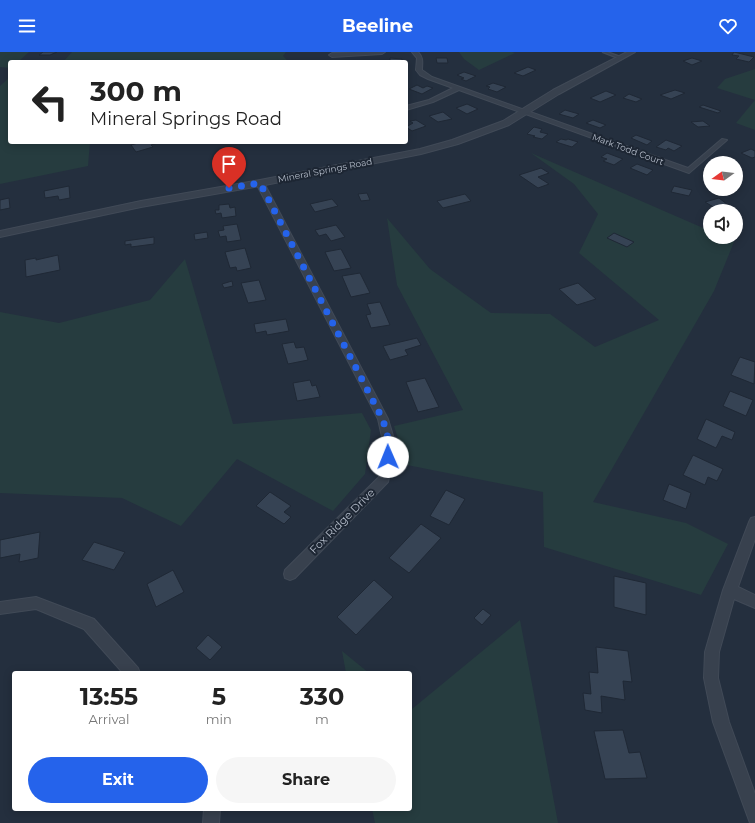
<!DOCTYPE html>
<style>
body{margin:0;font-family:Montserrat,sans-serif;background:#f6f6f6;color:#222;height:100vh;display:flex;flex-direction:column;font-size:15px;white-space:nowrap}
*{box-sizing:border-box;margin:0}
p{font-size:13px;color:#767676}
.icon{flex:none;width:22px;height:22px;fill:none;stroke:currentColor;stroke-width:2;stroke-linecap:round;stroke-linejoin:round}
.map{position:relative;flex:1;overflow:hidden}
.panel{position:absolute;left:12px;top:619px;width:400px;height:140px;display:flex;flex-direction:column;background:#fff;border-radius:4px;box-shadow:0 2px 10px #0003}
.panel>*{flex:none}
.guide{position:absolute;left:8px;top:8px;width:400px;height:84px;border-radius:4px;box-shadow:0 2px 10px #0003;background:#fff;color:#222;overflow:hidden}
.needle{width:26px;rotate:255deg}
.tools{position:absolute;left:703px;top:104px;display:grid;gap:8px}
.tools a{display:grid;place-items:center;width:40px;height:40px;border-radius:50%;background:#fff;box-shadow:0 2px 10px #0003;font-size:20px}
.pin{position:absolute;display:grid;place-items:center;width:34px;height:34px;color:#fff;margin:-41px -17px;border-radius:50% 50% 50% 0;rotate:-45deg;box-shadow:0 0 4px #0007}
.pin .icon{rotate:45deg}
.me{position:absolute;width:44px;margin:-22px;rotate:359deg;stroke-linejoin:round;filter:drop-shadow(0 0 3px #0008)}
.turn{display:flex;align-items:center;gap:14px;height:84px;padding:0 16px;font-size:18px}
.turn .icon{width:52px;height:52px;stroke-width:2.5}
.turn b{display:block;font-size:28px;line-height:34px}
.eta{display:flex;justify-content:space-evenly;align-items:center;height:68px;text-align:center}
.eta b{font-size:24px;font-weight:700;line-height:28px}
.button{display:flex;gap:8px;margin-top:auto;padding:8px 16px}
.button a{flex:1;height:46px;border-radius:24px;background:#2563eb;color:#fff;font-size:16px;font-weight:700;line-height:46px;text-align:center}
.button a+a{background:#f6f6f6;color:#222}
header{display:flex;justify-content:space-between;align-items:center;height:52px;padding:0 16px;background:#2563eb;color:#fff;font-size:18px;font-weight:700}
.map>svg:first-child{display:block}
.green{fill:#263c3f}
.building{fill:#364354;stroke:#1f2835}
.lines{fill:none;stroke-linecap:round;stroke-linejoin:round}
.service-casing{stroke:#414a57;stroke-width:2.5}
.minor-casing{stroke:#414a57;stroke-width:2}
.tertiary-casing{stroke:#414a57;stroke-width:2}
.service{fill:#38414e;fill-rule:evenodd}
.minor{fill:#38414e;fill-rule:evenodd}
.tertiary{fill:#38414e;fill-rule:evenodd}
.route{stroke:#2563eb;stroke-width:7;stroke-dasharray:0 12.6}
.labels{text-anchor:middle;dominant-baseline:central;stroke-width:4;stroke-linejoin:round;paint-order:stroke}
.far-street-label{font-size:9px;fill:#b4bcc9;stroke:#1d2633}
.street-label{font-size:11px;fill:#b4bcc9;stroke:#1d2633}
</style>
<header><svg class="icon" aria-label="menu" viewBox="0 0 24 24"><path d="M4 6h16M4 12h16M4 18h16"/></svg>Beeline<svg class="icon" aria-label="heart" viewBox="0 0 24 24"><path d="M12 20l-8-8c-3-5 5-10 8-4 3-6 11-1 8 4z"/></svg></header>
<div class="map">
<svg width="755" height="771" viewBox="0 0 755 771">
<rect width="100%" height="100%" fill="#242f3e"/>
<g class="green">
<path d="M0,0H29L19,9L60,10H10V16L0,15Z"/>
<path d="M72,0H286L283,4L289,10H63Z"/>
<path d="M459,0H512L515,1L479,18L464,7Z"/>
<path d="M755,17V78L736,71L755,48L717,36L725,27Z"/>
<path d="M10,25V90H90L88,114L0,132V34Z"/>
<path d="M531,101L710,179V185H723L734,190L714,239L593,450L686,471L728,492L701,543L544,495L543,440L397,411L400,393L394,374L463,358L397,233L387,166L430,217L491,261L550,262L595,295L659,268L579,201L598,162L574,132Z"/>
<path d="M185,207L233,372L362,361L371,378L365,422L333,459L237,407L181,474L122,446L0,441V260L59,271L150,248Z"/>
<path d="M520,568L558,771H375L372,757H410V655L412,657Z"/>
<path d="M342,599L369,621H346Z"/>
</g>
<g class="building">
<path d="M43,0H57L50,3H39Z"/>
<path d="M734,0L754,5L749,10L736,7L739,4L732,3Z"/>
<path d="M390,6L402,7V10H390Z"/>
<path d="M436,6H447L448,11H437Z"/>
<path d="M692,6L702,9L692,13L683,9Z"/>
<path d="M528,15L536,18L523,24L514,21Z"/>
<path d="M464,20L476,24L466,29L461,27L464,26L457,23Z"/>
<path d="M493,31L506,35L497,40L488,37L490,35L486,34Z"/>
<path d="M417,33L423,36L427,34L433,36L422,42L409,37Z"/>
<path d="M675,38L685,41L671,47L660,43Z"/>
<path d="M606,39L616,43L600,50L590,46Z"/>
<path d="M629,42L642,47L636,50L623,46Z"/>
<path d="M467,52L478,57L467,62L456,56Z"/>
<path d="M703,53L721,59L718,61L699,55Z"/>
<path d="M565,58L579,62L573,66L559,62Z"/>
<path d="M443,60L452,67L438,70L429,64Z"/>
<path d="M416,68L426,74L412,79L406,75L413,71L410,69Z"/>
<path d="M593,68L606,73L600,76L586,71Z"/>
<path d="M703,69L710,74L698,75L691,70Z"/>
<path d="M534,75L542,77L540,80L548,82L542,87L533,85L535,84L527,82Z"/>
<path d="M636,83L652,89L647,93L631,86Z"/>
<path d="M561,87L566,88L568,87L578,90L572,95L556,90Z"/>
<path d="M666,88L682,94L674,99L668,96L666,98L656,95Z"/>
<path d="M142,90H157L158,91L151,93L153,95L136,100L131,93Z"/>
<path d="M751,97L755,99V105L752,106L741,101Z"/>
<path d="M607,101L623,107L614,113L603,109L607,107L601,105Z"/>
<path d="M637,112L653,118L647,123L630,116Z"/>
<path d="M541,116L549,121L538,125L549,132L538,136L519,123Z"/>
<path d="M69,134L70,146L59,148L58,144L45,146L44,139Z"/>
<path d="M674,134L692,138L689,144L671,140Z"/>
<path d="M367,141L370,148L361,149L358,142Z"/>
<path d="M465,142L471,149L443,156L437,149Z"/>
<path d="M9,146L10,156L0,158V148Z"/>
<path d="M719,146L728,153L715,156L705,150Z"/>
<path d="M332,147L338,154L315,160L310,152Z"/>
<path d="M229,152L230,156L235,155L236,164L222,166L221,161L216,162L215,158H219V153Z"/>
<path d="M237,172L241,188L227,190L226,184L220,185L218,179L224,178L223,174Z"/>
<path d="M336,173L345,185L331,189L326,182L319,184L315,178Z"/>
<path d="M207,180L208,186L195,188L194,182Z"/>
<path d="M614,181L634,190L627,195L607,186Z"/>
<path d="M154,185V192L131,195V192L125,193V189Z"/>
<path d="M245,196L251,216L237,219L236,215L230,216L225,200Z"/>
<path d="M341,197L351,216L334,219L325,200Z"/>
<path d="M58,203L60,218L26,225L25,208L36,206V208Z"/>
<path d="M360,221L370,241L351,245L342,224Z"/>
<path d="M259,228L266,248L248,251L241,231Z"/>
<path d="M232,229L233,234L224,236L222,232Z"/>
<path d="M578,231L596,247L577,253L559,237Z"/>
<path d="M380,250L390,273L371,276L366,263L371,262L367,252Z"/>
<path d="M286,267L289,279L267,283L266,279L256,281L254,272Z"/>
<path d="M417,286L421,293L405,298L408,303L390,308L383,294Z"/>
<path d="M294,290L296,296L304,295L308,308L288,312L282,292Z"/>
<path d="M740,305L755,310L754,332L731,323Z"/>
<path d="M425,326L439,355L418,360L406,330Z"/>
<path d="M310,328L312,334L316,333L320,345L297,349L293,331Z"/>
<path d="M730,339L753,348L746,364L723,354Z"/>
<path d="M706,367L735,380L732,388L722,384L716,396L697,387Z"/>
<path d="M693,403L723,417L717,429L708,425L705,433L683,423Z"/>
<path d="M669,432L691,441L686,457L663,448Z"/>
<path d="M446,438L465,447L449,473L430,464Z"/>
<path d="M270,440L291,454L284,460L291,465L284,472L256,454Z"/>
<path d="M421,472L441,486L409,521L389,506Z"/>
<path d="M40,480L38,506L19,510L20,502L0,506V488Z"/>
<path d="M94,490L125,500L114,518L82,508Z"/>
<path d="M173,518L184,540L156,555L147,532Z"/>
<path d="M614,524L646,531V563L614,555Z"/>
<path d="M374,528L393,545L356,583L337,565Z"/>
<path d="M483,557L491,563L482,573L474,566Z"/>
<path d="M208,583L222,595L210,608L196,596Z"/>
<path d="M596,595L628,599L632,630L623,629L625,648L601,644L602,661L585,658L583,641L591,642L589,620L598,621Z"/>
<path d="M623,678L629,701L640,700L647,726L605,727L594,679Z"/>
</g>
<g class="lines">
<g class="service-casing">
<path id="service" d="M603,0H607L623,6L621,7Z"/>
</g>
<g class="minor-casing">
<g id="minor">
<path d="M355,0H385L382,2L332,5L329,3L332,1Z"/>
<path d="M412,0H418C424,6 422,11 422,18L432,25L688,116L722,87L727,88L689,121L459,38L433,50L406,58V54L429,48L453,36L428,27L420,23L416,18L417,6Z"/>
<path d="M257,129H263L264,131L388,367L396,394L388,430L295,526L290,528L285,526L284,522L285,518L379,425L384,394L378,367L256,131Z"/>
<path d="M755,465V487L738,535L755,543V556L734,547L719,600L718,626L729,670L755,742V771H750L713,670L704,626L705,600L723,538L749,470L751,466Z"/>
<path d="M36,545L94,567L138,616L140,621H123L84,577L36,557L0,562V550Z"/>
<path d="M204,757H220L219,771H203Z"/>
</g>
</g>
<g class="tertiary-casing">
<path id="tertiary" d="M627,0H635L559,42L509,73L458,92L421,102L260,134L141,155L0,185V179L141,149L260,128L420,97L452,88L503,69L553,38Z"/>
</g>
<use href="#service" class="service"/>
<use href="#minor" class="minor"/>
<use href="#tertiary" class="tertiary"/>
</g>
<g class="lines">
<path class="route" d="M229,136L260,131L383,368L390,394L388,405"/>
</g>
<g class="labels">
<g class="far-street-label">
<text transform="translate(628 97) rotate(20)">Mark Todd Court</text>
<text transform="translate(325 118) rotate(-11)">Mineral Springs Road</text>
</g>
<g class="street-label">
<text transform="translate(342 469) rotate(-45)">Fox Ridge Drive</text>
</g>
</g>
</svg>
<div class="tools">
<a><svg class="needle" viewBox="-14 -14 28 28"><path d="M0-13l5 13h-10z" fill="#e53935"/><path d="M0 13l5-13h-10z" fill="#767676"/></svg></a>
<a><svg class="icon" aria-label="sound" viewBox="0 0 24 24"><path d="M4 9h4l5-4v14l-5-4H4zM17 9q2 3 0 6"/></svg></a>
</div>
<div class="pin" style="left:229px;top:136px;background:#d93025"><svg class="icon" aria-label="arrive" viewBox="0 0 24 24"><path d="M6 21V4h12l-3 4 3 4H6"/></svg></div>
<svg class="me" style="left:388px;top:405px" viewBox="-20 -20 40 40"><circle r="19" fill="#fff"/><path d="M0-13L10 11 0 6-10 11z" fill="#2563eb"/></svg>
<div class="guide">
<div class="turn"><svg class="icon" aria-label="left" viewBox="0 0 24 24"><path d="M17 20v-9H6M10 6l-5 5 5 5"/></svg><div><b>300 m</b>Mineral Springs Road</div></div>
</div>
<section class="panel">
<div class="eta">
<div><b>13:55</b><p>Arrival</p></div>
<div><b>5</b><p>min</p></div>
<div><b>330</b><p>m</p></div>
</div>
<div class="button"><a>Exit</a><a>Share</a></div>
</section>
</div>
